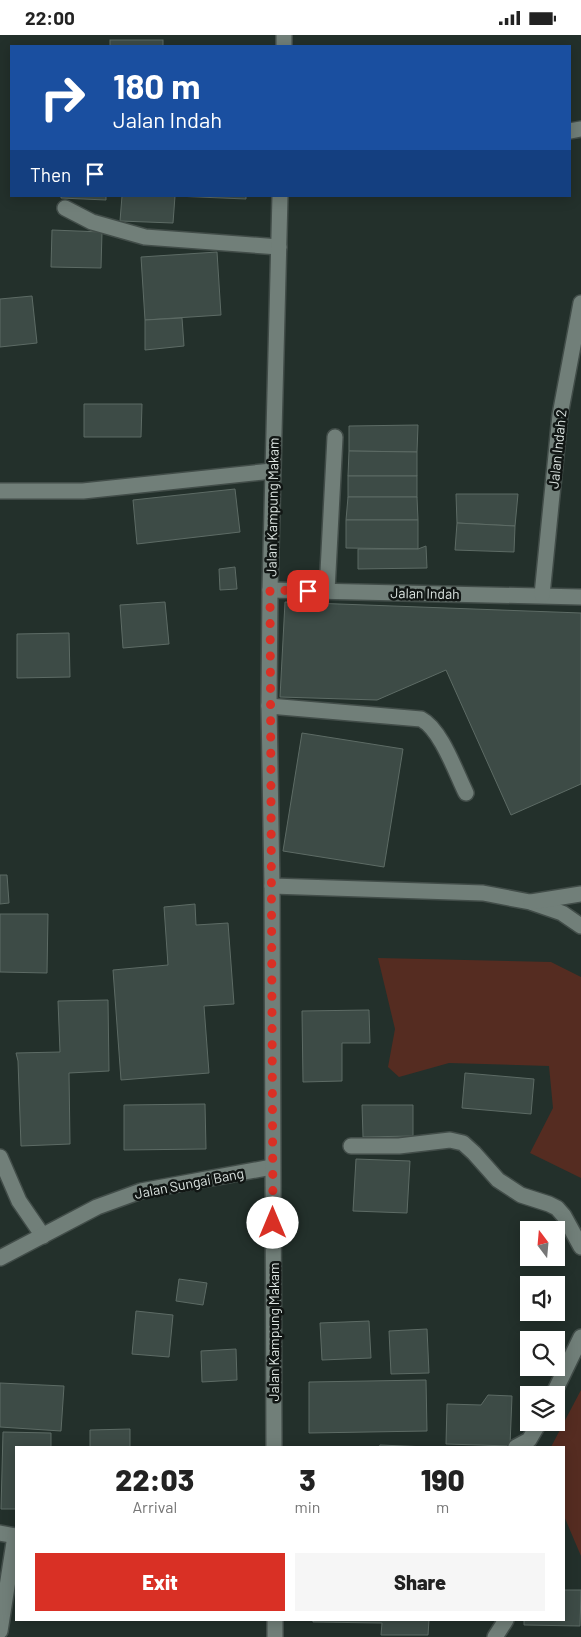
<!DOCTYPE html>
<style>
body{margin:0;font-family:Barlow,sans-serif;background:#f6f6f6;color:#222;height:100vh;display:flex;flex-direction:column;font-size:19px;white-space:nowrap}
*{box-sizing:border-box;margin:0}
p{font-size:16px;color:#767676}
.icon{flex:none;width:28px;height:28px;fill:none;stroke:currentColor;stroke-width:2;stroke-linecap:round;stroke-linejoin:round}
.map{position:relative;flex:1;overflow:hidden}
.details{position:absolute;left:15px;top:1411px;width:550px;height:175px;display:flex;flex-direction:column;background:#fff;border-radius:0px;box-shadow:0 2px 12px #0003}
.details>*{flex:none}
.guide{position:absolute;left:10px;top:10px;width:561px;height:152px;border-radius:0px;box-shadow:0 2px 12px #0003;background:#1a4fa0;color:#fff;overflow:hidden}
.needle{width:32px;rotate:344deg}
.buttons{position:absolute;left:520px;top:1186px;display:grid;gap:10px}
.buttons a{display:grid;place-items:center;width:45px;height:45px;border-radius:0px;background:#fff;box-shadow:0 2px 12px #0003;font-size:25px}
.pin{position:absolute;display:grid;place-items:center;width:42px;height:42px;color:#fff;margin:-21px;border-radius:10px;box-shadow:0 2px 8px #0006}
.me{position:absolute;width:55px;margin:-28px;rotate:0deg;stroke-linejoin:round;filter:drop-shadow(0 0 4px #0008)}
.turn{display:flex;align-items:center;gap:18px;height:105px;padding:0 20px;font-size:22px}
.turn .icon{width:65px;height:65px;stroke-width:2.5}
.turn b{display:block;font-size:35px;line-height:42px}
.then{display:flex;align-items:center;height:48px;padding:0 20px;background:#0003;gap:10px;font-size:19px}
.eta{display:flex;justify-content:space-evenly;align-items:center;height:85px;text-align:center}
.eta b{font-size:30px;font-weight:800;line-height:35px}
.primary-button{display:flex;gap:10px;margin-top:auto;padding:10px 20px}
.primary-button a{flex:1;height:58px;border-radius:0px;background:#d93025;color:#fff;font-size:20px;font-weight:800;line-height:58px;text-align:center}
.primary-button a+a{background:#f6f6f6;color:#222}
.status{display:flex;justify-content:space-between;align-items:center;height:35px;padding:0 25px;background:#fff;direction:ltr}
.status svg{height:14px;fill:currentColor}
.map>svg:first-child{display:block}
.green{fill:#552c21}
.building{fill:#3d4b46;stroke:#5d6b65}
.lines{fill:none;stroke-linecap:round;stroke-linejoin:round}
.minor-casing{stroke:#424d49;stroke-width:18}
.minor{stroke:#717f79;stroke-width:15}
.route{stroke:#d93025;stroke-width:9;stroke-dasharray:0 16.2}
.labels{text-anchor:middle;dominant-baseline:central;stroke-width:5;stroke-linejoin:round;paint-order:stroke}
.street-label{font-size:14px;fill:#dce4e1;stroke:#111614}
</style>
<div class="status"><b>22:00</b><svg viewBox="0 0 49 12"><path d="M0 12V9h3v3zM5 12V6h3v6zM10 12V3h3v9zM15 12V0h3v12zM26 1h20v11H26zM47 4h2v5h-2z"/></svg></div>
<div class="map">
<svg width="581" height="1602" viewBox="0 0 581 1602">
<rect width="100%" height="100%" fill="#23302b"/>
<g class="green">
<path d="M378,923L551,927L581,942V1143L530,1118L553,1073L549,1031L449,1028L399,1042L388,1032L395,994Z"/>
<path d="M581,1355V1521L564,1481V1412H551Z"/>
</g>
<g class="building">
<rect x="110" y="5" width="53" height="6"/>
<path d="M61,161H106V165L61,163Z"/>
<path d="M122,161H175L173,188L120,186Z"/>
<path d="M175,161H246V164Z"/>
<path d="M52,195L102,197L101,233L51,232Z"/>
<path d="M217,217L221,280L145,285L141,222Z"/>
<path d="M32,261L37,308L0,312V264Z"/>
<path d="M182,283L184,311L145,315V285Z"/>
<path d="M84,369H142L141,402H84Z"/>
<path d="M418,390L417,417L349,416V391Z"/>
<path d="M349,416L417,417V441H348Z"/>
<rect x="348" y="441" width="69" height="21"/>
<path d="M235,454L240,497L137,509L133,465Z"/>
<path d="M456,459H518L515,491L457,488Z"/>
<path d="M348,462H417L418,485H346Z"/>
<path d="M346,485H418V514L346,513Z"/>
<path d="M457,488L515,491L514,517L455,515Z"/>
<path d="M426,511L427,533L358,534V514H418Z"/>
<path d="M235,532L237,554L220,555L219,534Z"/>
<path d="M165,567L169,609L123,613L120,570Z"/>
<path d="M285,567L581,578V749L511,780L446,635L377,665L280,662Z"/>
<path d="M69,598L70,642L17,643V599Z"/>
<path d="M302,698L403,714L384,832L283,816Z"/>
<path d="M0,840H7L9,868L0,869Z"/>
<path d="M195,869L196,890L228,888L234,969L204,971L209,1038L121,1045L113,935L168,930L164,872Z"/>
<path d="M0,879H48L47,938L0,937Z"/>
<path d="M108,965L109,1036L69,1038L70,1109L21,1111L18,1026L16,1018L60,1017L58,966Z"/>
<path d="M369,975L370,1008H342V1046L303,1047L302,976Z"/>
<path d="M465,1038L534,1044L531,1079L462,1073Z"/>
<path d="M205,1069L206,1114L124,1115V1070Z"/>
<path d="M362,1070H413V1101L363,1102Z"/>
<path d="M356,1124L410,1126L407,1178L353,1176Z"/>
<path d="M179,1244L207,1248L203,1270L176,1266Z"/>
<path d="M136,1276L173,1280L169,1322L132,1319Z"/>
<path d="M369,1286L371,1323L322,1325L320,1288Z"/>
<path d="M427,1294L429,1338L391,1339L389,1296Z"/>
<path d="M236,1314L237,1345L202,1347L201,1316Z"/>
<path d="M426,1345L427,1396L309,1398V1347Z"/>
<path d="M0,1348L64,1351L61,1396L0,1392Z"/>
<path d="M488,1360L512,1361L510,1411L446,1409L447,1369L481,1370Z"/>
<path d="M130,1394V1412H90V1395Z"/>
<path d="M3,1397L51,1398V1412H16V1474H1Z"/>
<path d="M380,1410L428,1412H379Z"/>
<path d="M564,1555H581L580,1591L524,1590V1585H564Z"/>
<path d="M313,1585H429L428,1600H381L382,1588L313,1587Z"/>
</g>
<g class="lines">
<g class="minor-casing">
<g id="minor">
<path d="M284,11V0"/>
<path d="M570,96L581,94"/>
<path d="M65,173L92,187L145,202L279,212"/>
<path d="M0,456H83L272,436"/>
<path d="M270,555L581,562"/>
<path d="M327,556L335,402"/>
<path d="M542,560L560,380L581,268"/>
<path d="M269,671L421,684C441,694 456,738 466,758"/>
<path d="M272,851L483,858L530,867L562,878L581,891"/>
<path d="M531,867L581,859"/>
<path d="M351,1111H399L450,1105L463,1108L474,1118L498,1145L521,1160L549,1169L557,1173L564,1181L581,1212"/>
<path d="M0,1122L19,1166L43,1201"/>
<path d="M0,1223L97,1172L141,1156L272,1132"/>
<path d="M553,1360L581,1302"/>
<path d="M274,1412L272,851L269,671L270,555L280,161"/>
<path d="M516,1412L529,1405L539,1388"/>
<path d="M0,1498L16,1501"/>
<path d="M275,1585V1602"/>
<path d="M0,1596L15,1501"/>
<path d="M495,1602L506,1585"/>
</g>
</g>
<use href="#minor" class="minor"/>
</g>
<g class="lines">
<path class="route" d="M273,1188L270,555L308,556"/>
</g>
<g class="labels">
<g class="street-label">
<text transform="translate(557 414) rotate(-84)">Jalan Indah 2</text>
<text transform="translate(272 472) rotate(-89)">Jalan Kampung Makam</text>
<text transform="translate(425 558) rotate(1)">Jalan Indah</text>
<text transform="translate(189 1148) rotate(-11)">Jalan Sungai Bang</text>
<text transform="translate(273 1297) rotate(-90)">Jalan Kampung Makam</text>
</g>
</g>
</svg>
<div class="buttons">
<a><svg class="needle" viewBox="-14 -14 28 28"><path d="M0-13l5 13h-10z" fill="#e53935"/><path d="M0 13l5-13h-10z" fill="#767676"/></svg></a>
<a><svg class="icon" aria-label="sound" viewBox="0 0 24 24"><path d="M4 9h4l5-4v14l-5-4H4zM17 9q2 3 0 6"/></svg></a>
<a><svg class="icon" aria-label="search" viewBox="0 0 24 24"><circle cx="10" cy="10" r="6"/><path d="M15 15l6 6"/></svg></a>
<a><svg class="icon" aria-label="layers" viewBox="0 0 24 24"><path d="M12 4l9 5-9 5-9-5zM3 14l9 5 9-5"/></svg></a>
</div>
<div class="pin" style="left:308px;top:556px;background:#d93025"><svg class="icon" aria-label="arrive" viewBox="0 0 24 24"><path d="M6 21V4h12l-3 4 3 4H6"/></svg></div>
<svg class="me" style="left:273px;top:1188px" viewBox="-20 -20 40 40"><circle r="19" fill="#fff"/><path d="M0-13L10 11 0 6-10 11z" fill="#d93025"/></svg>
<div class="guide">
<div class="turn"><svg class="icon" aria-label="right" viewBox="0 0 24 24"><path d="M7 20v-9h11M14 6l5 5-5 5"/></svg><div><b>180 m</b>Jalan Indah</div></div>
<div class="then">Then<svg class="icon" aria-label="arrive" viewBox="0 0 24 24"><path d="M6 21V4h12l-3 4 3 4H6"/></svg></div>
</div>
<section class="details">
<div class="eta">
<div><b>22:03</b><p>Arrival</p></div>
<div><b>3</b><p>min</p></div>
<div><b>190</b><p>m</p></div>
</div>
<div class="primary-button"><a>Exit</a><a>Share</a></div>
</section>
</div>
